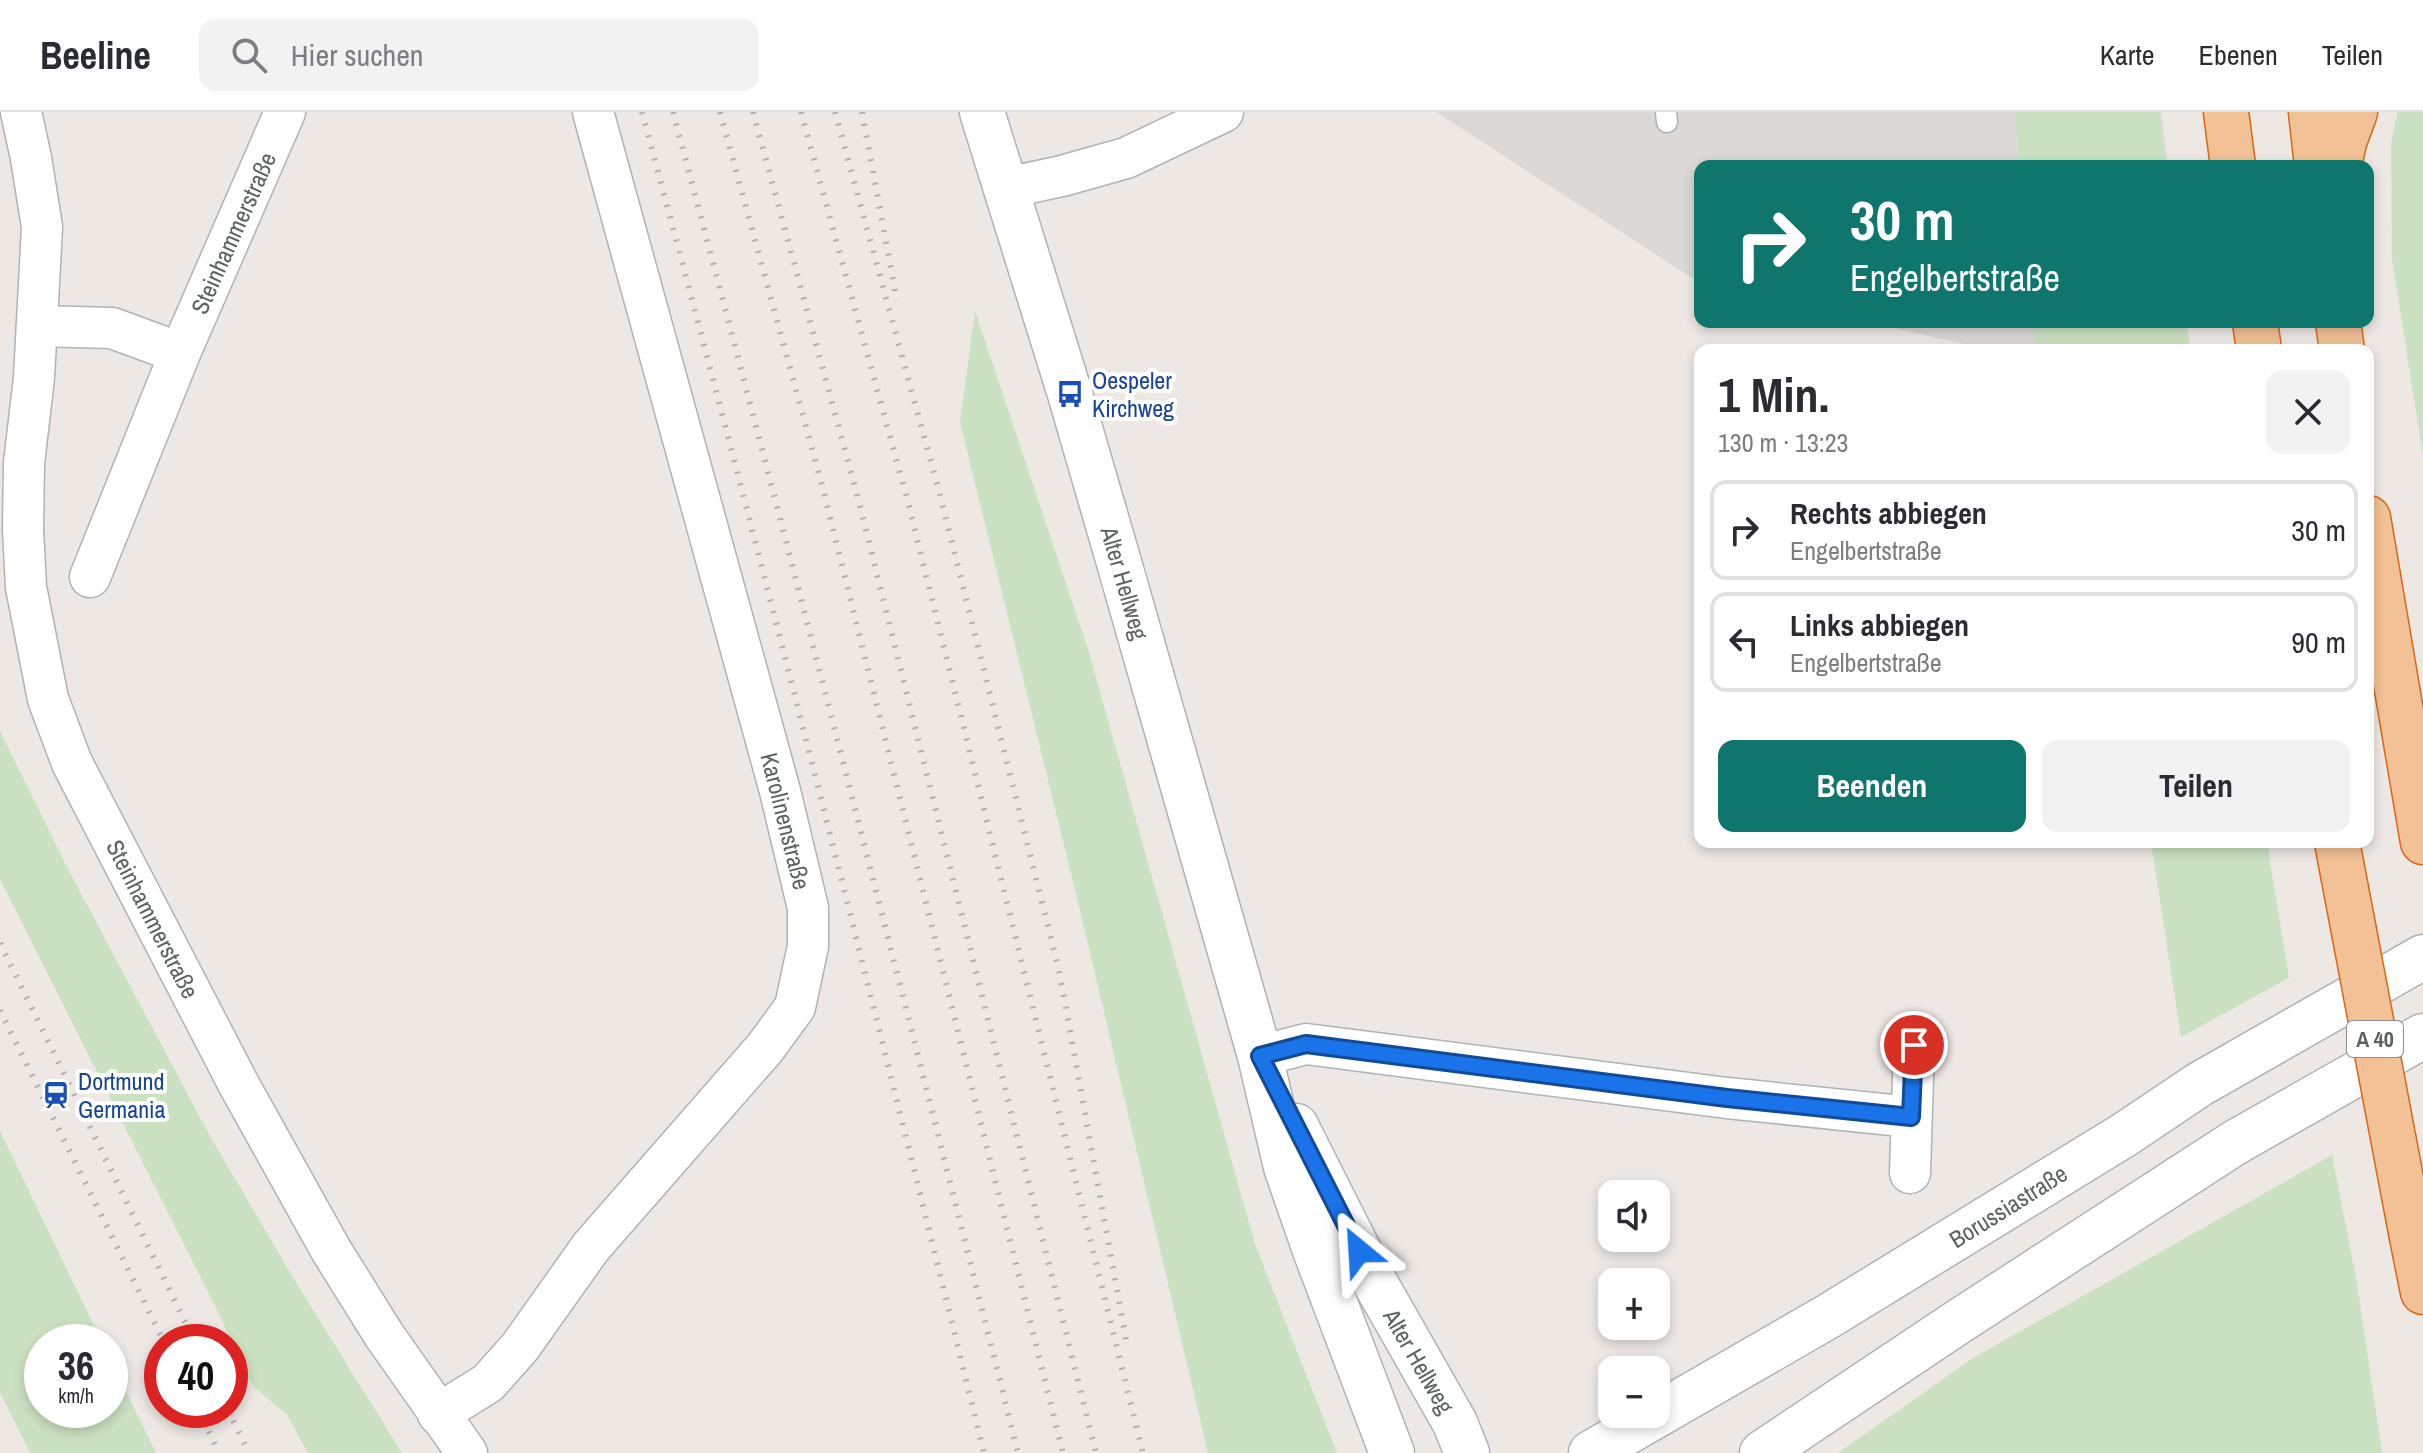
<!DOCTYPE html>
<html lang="de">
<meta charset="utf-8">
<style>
body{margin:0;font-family:"Archivo Narrow",sans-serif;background:#f2f2f3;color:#2b2b33;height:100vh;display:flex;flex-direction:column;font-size:30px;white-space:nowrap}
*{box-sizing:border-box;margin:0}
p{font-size:26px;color:#7c7c81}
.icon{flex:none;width:44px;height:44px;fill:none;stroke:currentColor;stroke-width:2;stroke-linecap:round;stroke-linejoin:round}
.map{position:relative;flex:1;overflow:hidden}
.details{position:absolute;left:1694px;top:232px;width:680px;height:504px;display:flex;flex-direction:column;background:#fff;border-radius:16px;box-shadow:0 4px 12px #0003}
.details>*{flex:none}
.hud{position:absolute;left:1694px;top:48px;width:680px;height:168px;border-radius:16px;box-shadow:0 4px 12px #0003;background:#0f766e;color:#fff;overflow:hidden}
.fabs{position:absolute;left:1598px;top:1068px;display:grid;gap:16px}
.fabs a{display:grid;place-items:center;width:72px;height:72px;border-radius:16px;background:#fff;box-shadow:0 4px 12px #0003;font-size:40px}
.speed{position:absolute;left:24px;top:1212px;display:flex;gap:16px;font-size:40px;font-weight:700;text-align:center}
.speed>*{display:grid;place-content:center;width:104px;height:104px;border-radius:50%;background:#fff;box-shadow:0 4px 12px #0003;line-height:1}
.speed small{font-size:20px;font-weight:400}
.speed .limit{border:12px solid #d22;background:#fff;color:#111}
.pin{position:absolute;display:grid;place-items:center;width:68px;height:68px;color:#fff;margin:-34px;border:4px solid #fff;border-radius:50%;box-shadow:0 2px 8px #0007}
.me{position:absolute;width:88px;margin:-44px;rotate:333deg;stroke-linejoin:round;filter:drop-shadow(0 0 6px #0008)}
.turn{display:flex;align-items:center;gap:28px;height:168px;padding:0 24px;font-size:36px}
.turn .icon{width:104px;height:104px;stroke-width:2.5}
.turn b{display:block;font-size:56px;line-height:68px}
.round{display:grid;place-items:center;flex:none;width:84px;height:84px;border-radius:16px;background:#f2f2f3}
.headline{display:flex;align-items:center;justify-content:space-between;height:136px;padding:0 24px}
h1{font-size:48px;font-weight:800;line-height:60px}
.action{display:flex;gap:16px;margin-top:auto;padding:16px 24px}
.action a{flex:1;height:92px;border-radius:16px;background:#0f766e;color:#fff;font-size:32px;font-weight:800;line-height:92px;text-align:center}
.action a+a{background:#f2f2f3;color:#2b2b33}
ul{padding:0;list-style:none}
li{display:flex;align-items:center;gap:24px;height:100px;margin:0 16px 12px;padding:0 8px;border:4px solid #e1e1e2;border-radius:16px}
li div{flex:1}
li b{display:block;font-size:30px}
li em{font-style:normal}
header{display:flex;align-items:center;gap:48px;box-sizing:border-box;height:112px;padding:0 40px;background:#fff;border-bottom:2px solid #e1e1e2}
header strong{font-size:38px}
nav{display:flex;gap:44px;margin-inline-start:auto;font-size:28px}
.search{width:560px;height:72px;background:#f2f2f3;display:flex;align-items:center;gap:20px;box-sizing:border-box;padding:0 28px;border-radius:16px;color:#7c7c81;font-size:30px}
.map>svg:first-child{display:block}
.industrial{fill:#dbd8d6}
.green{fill:#cbe2c2}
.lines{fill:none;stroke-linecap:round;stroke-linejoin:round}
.lane-casing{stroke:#afb3b5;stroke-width:23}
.street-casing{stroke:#afb3b5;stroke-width:43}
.secondary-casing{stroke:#aeb3b5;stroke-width:47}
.highway-casing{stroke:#d96717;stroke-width:47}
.lane{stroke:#fff;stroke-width:20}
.street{stroke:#fff;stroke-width:40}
.secondary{stroke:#fff;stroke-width:44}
.highway{stroke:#f2c195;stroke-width:44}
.rail{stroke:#b0b1b1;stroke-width:6;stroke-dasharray:2 10;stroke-linecap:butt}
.highway-bridge-casing{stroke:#d96717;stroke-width:47;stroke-linecap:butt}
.highway-bridge{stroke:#f2c195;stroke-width:44}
.route-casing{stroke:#114b97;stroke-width:20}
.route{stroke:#1a73e8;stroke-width:14}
.labels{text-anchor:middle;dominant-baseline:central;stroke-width:8;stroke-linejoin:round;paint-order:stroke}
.shield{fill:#fff;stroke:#8d9092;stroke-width:2}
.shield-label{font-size:22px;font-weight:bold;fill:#5c6163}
.street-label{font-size:24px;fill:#5c6163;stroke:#fff}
.transit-label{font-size:24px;fill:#164399;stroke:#fff;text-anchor:start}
</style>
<header>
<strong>Beeline</strong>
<div class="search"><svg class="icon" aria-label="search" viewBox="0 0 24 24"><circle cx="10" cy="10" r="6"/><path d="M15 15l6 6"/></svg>Hier suchen</div>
<nav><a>Karte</a><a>Ebenen</a><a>Teilen</a></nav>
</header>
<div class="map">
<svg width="2423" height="1341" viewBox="0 0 2423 1341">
<rect width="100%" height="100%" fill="#ede8e4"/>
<g class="industrial">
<path d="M1436,0H2161L2168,54H1700V171Z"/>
<path d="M1868,210H2187L2190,238H1989Z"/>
</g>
<g class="green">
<path d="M2015,0H2159L2165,54H2019Z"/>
<path d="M2398,0H2423V344L2392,147L2391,31Z"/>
<path d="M975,199L1088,537L1255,1132L1337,1341H1208L1077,786L960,310Z"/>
<path d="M2033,210H2185L2188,238H2035Z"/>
<path d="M0,619L68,757L211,1026L297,1172L402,1341H308L287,1303L252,1273L222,1208L0,767Z"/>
<path d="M2151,730H2267L2289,866L2181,925Z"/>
<path d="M0,1019L102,1230H42V1298H110V1247L156,1341H30L0,1281Z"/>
<path d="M2332,1043L2357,1171L2382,1341H1838L1973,1246Z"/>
</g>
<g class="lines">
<g class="lane-casing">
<path id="lane" d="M1666,0L1667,10"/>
</g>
<g class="street-casing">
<g id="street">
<path d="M21,0L31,46L42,115L34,266L24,351L23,418L26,475L48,587L72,651L239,973L331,1138L384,1223L467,1341"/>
<path d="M1006,76L1062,64L1126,46L1223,0"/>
<path d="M37,214L112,216L180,241"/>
<path d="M90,465L180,241L285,0"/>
<path d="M1260,944L1306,932L1727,986L1911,1005"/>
<path d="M1910,1061L1914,933"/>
<path d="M438,1302L488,1271L520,1235L591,1135L765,936L795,895L808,834V796L780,679L593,0"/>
</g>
</g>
<g class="secondary-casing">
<g id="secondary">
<path d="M982,0L1070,282L1120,454L1260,944L1286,1055L1316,1141L1392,1341"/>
<path d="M1296,1014L1373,1167L1455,1311L1467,1341"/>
<path d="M1591,1341L1827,1205L2124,1023L2200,972L2423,845"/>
<path d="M1762,1341L1961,1208L2236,1030L2423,924"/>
</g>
</g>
<g class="highway-casing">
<g id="highway">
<path d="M2226,0L2233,54"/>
<path d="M2311,0L2317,54"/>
<path d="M2339,54L2344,30L2355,0"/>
<path d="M2255,210L2259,238"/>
<path d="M2338,210L2342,238"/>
<path d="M2368,406L2423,730"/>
<path d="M2412,1125L2423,1180"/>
</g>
</g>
<use href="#lane" class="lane"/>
<use href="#street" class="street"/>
<use href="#secondary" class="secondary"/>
<use href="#highway" class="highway"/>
<g class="rail">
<path d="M642,0C762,446 874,893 984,1341"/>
<path d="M673,0C792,446 906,893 1018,1341"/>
<path d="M720,0L822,373L1063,1341"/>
<path d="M753,0L858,386L1096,1341"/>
<path d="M801,0L908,390L1143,1341"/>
<path d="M835,0L939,379L1059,858L1127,1233"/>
<path d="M862,0L897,189"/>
<path d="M0,831L195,1230"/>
<path d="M0,898L164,1230"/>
<path d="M198,1298L219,1341"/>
<path d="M228,1298L249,1341"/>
</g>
<g class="highway-bridge-casing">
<path id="highway-bridge" d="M2337,730L2412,1125"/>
</g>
<use href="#highway-bridge" class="highway-bridge"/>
</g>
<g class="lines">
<g class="route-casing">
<path id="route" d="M1359,1139L1260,944L1306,932L1727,986L1911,1005L1914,933"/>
</g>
<use href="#route" class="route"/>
</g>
<defs>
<g id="bus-bare" transform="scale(2.16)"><path d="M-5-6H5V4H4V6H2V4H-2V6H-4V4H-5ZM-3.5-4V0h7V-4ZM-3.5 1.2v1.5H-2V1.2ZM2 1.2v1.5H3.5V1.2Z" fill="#1a4fb4" stroke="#fff" stroke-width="2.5" paint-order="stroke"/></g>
<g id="station-bare" transform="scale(2.16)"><path d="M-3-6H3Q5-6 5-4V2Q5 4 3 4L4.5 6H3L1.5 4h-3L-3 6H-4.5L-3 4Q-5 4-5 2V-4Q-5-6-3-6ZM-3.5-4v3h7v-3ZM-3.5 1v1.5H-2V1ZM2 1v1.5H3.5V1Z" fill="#1a4fb4" stroke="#fff" stroke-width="2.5" paint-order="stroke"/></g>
</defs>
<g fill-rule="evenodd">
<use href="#bus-bare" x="1070" y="282"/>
<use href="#station-bare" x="56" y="983"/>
</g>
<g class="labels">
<rect class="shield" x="2347" y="909" width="56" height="36" rx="6"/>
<g class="shield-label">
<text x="2375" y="927">A 40</text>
</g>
<g class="street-label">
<text transform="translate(233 121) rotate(-66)">Steinhammerstraße</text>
<text transform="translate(1125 471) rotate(74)">Alter Hellweg</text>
<text transform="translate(786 709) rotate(76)">Karolinenstraße</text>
<text transform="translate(153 807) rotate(63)">Steinhammerstraße</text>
<text transform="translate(2008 1094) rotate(-32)">Borussiastraße</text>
<text transform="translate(1419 1249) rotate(60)">Alter Hellweg</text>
</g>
<g class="transit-label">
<text x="1092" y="268">Oespeler<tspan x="1092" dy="28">Kirchweg</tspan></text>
<text x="78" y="969">Dortmund<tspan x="78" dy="28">Germania</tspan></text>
</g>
</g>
</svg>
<div class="fabs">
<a><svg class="icon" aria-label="sound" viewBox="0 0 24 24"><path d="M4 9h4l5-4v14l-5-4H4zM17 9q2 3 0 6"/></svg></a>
<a>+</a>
<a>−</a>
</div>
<div class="speed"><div>36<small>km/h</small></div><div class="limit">40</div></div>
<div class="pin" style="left:1914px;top:933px;background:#d93025"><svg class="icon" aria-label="arrive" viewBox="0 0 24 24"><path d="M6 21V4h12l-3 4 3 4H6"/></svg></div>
<svg class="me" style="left:1359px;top:1139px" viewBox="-20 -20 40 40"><path d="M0-17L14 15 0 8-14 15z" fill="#1a73e8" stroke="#fff" stroke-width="4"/></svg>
<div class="hud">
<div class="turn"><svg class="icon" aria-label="right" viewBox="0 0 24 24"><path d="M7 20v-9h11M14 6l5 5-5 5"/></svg><div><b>30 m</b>Engelbertstraße</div></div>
</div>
<section class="details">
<div class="headline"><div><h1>1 Min.</h1><p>130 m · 13:23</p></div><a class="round"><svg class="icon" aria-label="close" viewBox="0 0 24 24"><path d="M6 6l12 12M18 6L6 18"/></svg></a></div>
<ul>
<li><svg class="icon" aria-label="right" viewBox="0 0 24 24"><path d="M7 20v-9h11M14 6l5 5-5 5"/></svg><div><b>Rechts abbiegen</b><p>Engelbertstraße</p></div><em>30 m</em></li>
<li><svg class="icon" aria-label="left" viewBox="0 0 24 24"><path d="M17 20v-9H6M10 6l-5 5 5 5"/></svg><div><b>Links abbiegen</b><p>Engelbertstraße</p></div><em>90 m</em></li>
</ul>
<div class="action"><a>Beenden</a><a>Teilen</a></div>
</section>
</div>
